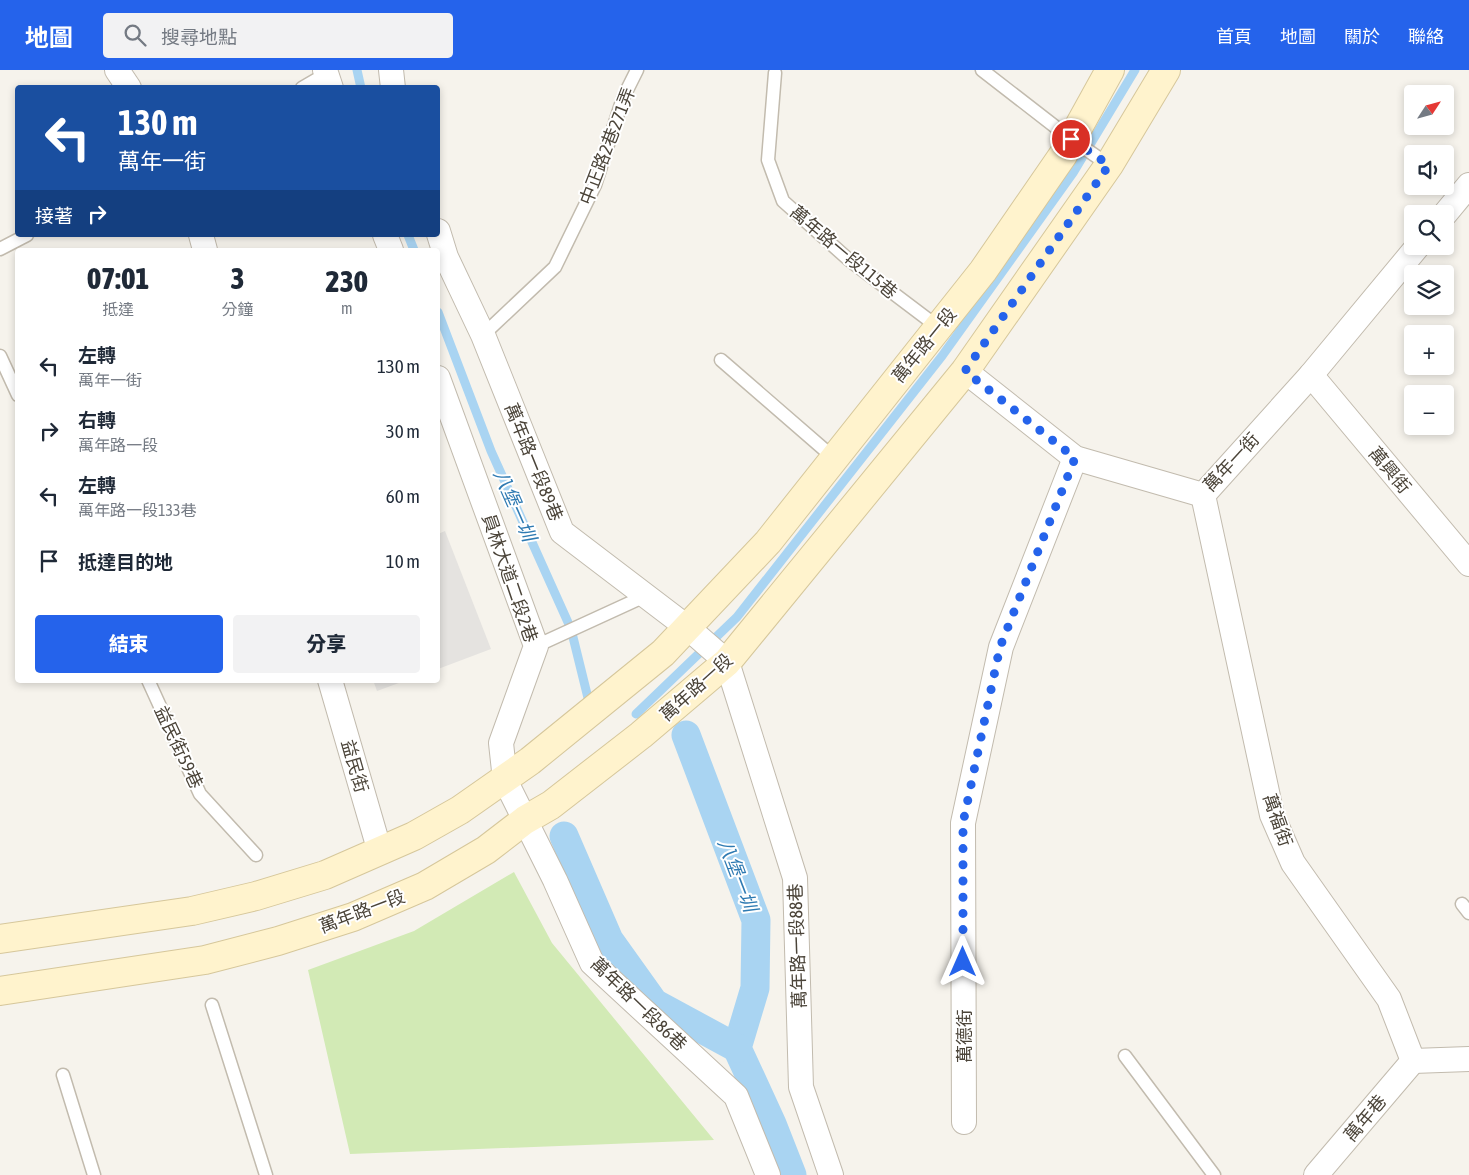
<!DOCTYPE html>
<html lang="zh-TW">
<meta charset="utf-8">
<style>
body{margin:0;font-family:"Asap Condensed","Noto Sans TC",sans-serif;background:#f2f2f3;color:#1f2937;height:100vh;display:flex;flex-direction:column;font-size:19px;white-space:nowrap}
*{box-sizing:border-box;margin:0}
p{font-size:16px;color:#747a83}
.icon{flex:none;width:28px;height:28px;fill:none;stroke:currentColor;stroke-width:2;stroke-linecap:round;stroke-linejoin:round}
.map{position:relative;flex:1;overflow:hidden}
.side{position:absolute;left:15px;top:178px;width:425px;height:435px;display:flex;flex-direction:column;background:#fff;border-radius:5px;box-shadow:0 2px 8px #0003}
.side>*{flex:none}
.top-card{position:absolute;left:15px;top:15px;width:425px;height:152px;border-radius:5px;box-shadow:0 2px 8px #0003;background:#1a4fa0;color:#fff;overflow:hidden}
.needle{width:32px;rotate:54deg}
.controls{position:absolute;left:1404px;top:15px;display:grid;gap:10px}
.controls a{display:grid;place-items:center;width:50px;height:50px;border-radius:5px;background:#fff;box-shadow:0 2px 8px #0003;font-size:25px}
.pin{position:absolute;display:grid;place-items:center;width:42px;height:42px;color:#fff;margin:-21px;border:2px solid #fff;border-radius:50%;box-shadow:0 1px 5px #0007}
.me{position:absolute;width:55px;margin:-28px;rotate:0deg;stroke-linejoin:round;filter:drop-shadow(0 0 4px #0008)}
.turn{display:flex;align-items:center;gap:18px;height:105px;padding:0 20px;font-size:22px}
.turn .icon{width:65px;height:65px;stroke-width:2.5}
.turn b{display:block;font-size:35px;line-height:42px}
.then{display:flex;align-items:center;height:48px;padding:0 20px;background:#0003;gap:10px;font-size:19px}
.eta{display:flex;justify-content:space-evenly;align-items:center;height:85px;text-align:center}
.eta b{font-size:30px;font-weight:800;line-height:35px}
.primary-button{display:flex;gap:10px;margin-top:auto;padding:10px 20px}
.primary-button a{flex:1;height:58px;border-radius:5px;background:#2563eb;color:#fff;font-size:20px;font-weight:800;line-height:58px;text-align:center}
.primary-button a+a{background:#f2f2f3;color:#1f2937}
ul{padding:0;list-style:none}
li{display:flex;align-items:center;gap:15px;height:65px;padding:0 20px}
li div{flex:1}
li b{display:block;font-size:19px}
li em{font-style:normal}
header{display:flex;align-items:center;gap:30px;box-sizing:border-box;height:70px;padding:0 25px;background:#2563eb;color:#fff}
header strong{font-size:24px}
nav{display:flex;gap:28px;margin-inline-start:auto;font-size:18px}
.search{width:350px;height:45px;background:#f2f2f3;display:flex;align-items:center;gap:12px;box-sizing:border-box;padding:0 18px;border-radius:5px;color:#747a83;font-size:19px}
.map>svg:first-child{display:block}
.green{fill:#d2eab5}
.parking{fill:#e5e3e0}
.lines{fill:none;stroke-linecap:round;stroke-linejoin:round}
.stream{stroke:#a9d4f2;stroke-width:9}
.canal{stroke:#a9d4f2;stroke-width:29}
.lane-casing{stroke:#c2bbae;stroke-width:15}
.street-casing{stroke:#c2bbae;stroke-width:26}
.secondary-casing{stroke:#d6c79b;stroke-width:30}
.lane{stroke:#fff;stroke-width:12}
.street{stroke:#fff;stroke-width:24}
.secondary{stroke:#fff3cd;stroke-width:28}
.route{stroke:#2563eb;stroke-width:9;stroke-dasharray:0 16.2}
.labels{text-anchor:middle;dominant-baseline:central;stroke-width:4;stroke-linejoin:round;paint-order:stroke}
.street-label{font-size:18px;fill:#4b4439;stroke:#fff}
.water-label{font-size:19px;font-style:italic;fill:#2e7ab2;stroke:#fff}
</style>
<header>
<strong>地圖</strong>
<div class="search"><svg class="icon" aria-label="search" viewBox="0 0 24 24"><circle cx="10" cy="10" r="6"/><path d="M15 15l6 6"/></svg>搜尋地點</div>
<nav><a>首頁</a><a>地圖</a><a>關於</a><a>聯絡</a></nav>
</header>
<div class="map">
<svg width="1469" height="1105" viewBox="0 0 1469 1105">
<rect width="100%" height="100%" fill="#f6f3ec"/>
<path class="green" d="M514,802L552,873L714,1070L350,1084L308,900L414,861Z"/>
<g class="parking">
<path d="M445,461L491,579L438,599V464Z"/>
<path d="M373,610H407L377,621Z"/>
</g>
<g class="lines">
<g class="stream">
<path d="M357,0L361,18"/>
<path d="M408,165L414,180"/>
<path d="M438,242L491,381L571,559L588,628"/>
<path d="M636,644L737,547L942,286L1073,103L1135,0"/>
</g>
<g class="canal">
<path d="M686,665L756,850L755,918L737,978L772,1054L792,1105"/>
<path d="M564,766L609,870L654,933L737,978"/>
</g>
<g class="lane-casing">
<g id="lane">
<path d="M982,0L1071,69L1109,95"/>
<path d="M775,3L768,90L783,131L848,189L938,257"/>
<path d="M302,18L326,4"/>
<path d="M0,179L27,165"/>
<path d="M483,265L555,197L595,115L623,28L637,0"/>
<path d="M0,286L18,325"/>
<path d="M721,290L834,388"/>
<path d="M536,576L645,526"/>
<path d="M148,610L200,724L256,785"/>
<path d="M1462,834L1469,843"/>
<path d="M212,935L266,1105"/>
<path d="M1125,986L1214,1105"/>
<path d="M63,1005L94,1105"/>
</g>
</g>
<g class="street-casing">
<g id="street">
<path d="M117,0L129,18"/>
<path d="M325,0L331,18"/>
<path d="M391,0L393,18"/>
<path d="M1445,144L1469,115"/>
<path d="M438,161L446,187L483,265L562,462L688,558L727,592L795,808L801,1017L831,1105"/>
<path d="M201,165L205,180"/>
<path d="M385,165L391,180"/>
<path d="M965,301L1075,388L1203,425L1311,305L1418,176"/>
<path d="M1311,305L1469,494"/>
<path d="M438,308L536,576L501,673L505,710L555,810L592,893L736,1026L768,1105"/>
<path d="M1203,425L1272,745L1293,793L1389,929L1413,991"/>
<path d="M330,610L380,782"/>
<path d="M1413,991L1469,989"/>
<path d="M964,1052L963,753L1001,577L1075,388"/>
<path d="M1316,1105L1413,991"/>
</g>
</g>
<g class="secondary-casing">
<g id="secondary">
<path d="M0,869L192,841L256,826L325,805L414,766L460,740L530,691L663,583L768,472L983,201L1063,85L1110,0"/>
<path d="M0,921L205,890L278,871L353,847L425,816L486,780L525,750L551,735L641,665L727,592L965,301L1109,95L1166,0"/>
</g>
</g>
<use href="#lane" class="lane"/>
<use href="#street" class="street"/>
<use href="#secondary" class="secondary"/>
</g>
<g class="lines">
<path class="route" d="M963,892V753L1000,577L1075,388L965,301L1109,95L1071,69"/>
</g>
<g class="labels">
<g class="street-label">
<text transform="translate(607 76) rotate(-69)">中正路2巷271弄</text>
<text transform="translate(844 182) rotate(40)">萬年路一段115巷</text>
<text transform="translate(924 275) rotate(-51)">萬年路一段</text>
<text transform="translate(534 392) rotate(68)">萬年路一段89巷</text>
<text transform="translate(1231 392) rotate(-47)">萬年一街</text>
<text transform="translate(1390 400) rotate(50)">萬興街</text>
<text transform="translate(510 508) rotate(71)">員林大道二段2巷</text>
<text transform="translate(696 617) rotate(-42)">萬年路一段</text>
<text transform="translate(179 677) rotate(65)">益民街59巷</text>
<text transform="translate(355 696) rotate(74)">益民街</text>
<text transform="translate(1278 750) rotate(71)">萬福街</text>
<text transform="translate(362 841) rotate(-21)">萬年路一段</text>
<text transform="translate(797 876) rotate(-92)">萬年路一段88巷</text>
<text transform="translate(639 934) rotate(44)">萬年路一段86巷</text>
<text transform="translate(964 966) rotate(-90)">萬德街</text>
<text transform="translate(1365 1048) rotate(-50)">萬年巷</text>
</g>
<g class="water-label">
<text transform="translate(515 435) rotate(66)">八堡一圳</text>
<text transform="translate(738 805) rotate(69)">八堡一圳</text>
</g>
</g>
</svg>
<div class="controls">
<a><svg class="needle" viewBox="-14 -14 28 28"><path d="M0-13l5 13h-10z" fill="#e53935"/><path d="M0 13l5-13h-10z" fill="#747a83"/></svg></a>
<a><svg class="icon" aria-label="sound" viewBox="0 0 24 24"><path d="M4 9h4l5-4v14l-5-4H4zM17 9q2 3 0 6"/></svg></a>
<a><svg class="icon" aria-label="search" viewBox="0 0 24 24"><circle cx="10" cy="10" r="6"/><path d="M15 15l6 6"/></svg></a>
<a><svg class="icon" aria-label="layers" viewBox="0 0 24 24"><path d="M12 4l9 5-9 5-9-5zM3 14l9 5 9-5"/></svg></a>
<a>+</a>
<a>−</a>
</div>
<div class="pin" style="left:1071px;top:69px;background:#d93025"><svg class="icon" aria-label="arrive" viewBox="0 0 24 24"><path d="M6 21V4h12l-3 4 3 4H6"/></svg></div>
<svg class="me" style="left:963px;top:892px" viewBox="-20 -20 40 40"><path d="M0-17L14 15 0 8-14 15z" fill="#2563eb" stroke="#fff" stroke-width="4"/></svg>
<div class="top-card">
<div class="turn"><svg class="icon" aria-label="left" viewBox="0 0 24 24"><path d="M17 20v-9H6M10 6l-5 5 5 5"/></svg><div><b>130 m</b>萬年一街</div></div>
<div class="then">接著<svg class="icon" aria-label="right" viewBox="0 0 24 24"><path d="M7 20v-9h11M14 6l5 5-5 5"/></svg></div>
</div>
<section class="side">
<div class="eta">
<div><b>07:01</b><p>抵達</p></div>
<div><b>3</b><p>分鐘</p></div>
<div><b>230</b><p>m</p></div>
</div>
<ul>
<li><svg class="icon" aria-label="left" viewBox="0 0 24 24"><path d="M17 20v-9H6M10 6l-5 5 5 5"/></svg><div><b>左轉</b><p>萬年一街</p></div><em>130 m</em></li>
<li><svg class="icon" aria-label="right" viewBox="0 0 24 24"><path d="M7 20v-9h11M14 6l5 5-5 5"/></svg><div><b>右轉</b><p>萬年路一段</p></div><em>30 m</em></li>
<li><svg class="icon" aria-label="left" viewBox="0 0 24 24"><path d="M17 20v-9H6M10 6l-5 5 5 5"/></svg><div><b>左轉</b><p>萬年路一段133巷</p></div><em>60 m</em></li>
<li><svg class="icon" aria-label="arrive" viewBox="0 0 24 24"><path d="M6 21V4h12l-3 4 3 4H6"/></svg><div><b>抵達目的地</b></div><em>10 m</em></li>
</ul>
<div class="primary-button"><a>結束</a><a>分享</a></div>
</section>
</div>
